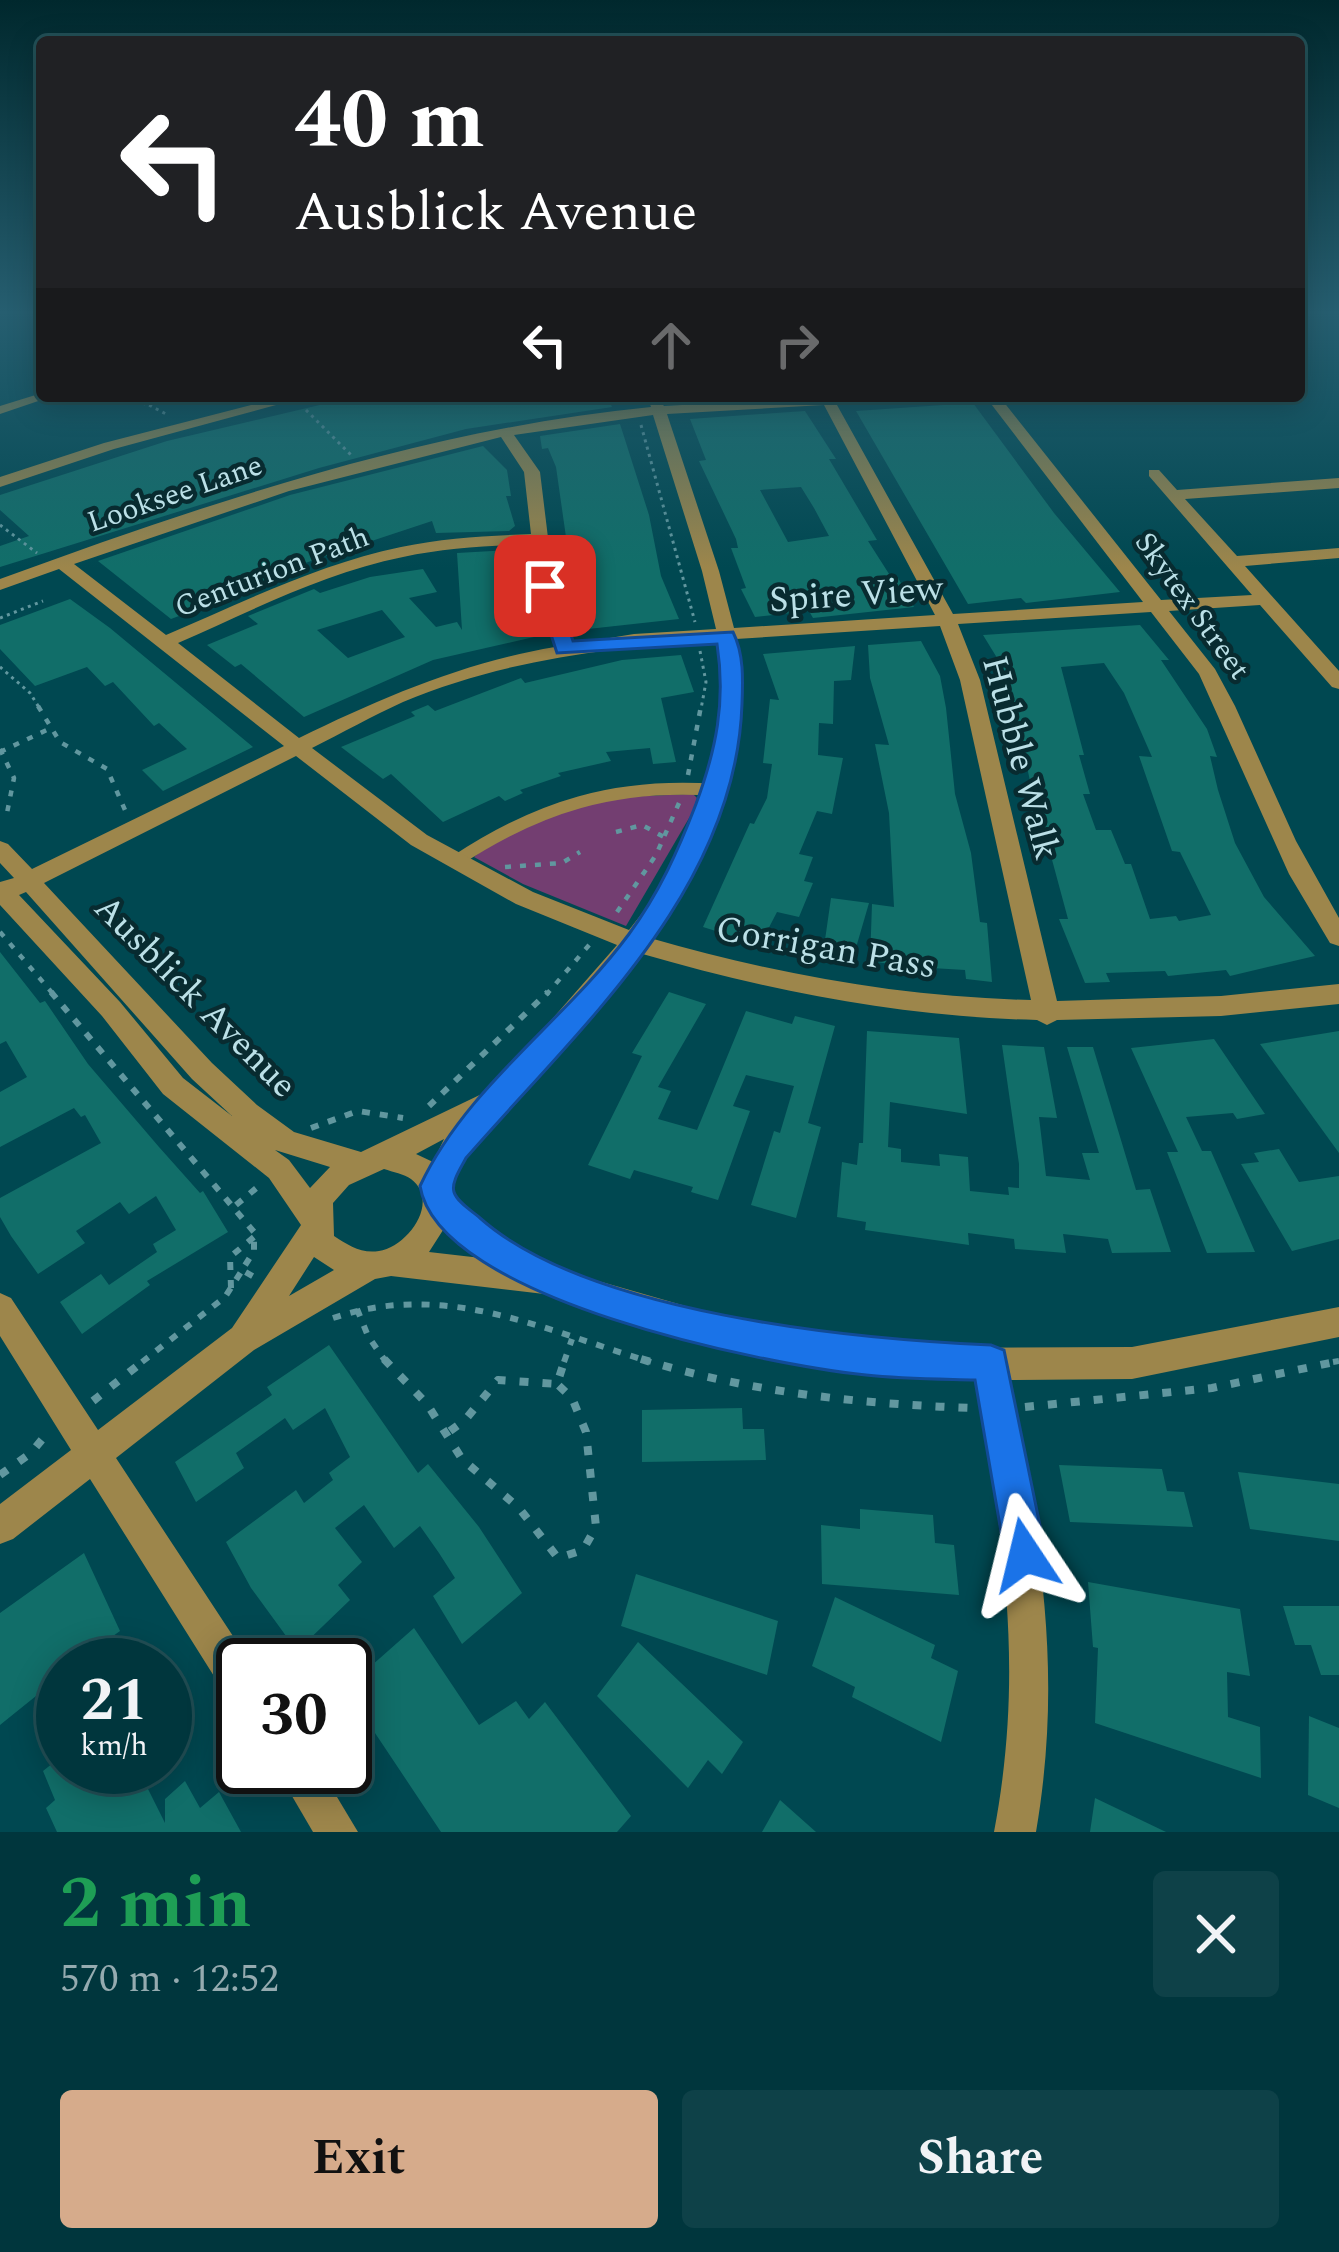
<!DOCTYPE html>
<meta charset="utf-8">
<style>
body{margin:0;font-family:Spectral,serif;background:#0e4148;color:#f1f3f6;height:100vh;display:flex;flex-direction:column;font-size:45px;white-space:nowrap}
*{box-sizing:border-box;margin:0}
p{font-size:39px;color:#95abb0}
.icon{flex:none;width:66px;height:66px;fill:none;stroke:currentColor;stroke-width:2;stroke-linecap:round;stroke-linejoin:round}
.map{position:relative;height:1832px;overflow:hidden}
.drawer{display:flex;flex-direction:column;background:#00363d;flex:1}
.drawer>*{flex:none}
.top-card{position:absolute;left:36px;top:36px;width:1269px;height:366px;border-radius:12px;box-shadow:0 6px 30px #0003,0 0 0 3px #225057;background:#202124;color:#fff;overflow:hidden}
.speed{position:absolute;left:36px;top:1638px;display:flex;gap:24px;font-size:60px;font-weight:700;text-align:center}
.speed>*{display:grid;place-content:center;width:156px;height:156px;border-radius:50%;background:#00363d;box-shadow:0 6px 30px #0003,0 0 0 3px #225057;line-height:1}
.speed small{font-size:30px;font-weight:400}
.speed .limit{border:6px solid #111;border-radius:18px;background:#fff;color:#111}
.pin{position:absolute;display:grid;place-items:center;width:102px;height:102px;color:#fff;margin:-51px;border-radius:24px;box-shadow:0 6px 18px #0006}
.me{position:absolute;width:132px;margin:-66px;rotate:350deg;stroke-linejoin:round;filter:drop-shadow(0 0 9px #0008)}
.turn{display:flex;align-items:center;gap:42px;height:252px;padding:0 60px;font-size:54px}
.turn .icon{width:156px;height:156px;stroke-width:2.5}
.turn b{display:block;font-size:84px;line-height:102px}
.lanes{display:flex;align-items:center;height:114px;padding:0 60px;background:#0003;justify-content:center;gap:60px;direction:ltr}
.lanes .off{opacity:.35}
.round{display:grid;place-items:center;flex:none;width:126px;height:126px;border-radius:12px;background:#0e4148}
.overview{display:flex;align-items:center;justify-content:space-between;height:204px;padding:0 60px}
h1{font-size:72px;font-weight:700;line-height:90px;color:#1e9e55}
.primary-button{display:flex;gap:24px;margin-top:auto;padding:24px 60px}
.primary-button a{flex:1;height:138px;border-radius:12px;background:#d6ab8b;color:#111;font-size:48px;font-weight:700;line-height:138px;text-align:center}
.primary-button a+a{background:#0e4148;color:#f1f3f6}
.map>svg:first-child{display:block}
.green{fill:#733e71}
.building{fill:#116e69;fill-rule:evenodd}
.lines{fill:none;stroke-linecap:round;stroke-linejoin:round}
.path-far3{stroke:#61979f;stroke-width:3;stroke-dasharray:3 4.5;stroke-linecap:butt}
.path-far2{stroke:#61979f;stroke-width:4.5;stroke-dasharray:6 9;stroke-linecap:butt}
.path-far1{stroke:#61979f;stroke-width:6;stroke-dasharray:8 10;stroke-linecap:butt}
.path{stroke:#61979f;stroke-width:8;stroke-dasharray:9 14;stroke-linecap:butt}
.service{stroke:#9d864b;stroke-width:12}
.minor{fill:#9d864b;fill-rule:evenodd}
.tertiary{fill:#9d864b;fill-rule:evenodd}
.route{fill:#1a73e8;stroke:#114b97;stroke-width:3}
.labels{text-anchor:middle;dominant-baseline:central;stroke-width:9;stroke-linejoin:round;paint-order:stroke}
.far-street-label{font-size:30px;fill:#bbe0e7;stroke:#082b30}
.street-label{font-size:36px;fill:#bbe0e7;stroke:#082b30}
</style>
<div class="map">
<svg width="1339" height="1832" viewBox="0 0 1339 1832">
<rect width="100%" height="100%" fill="#004851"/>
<path class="green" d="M693,794L697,798L692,813L626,926L523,884L474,857L502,835L597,798Z"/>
<g class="building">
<path d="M358,396H607L612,407L466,429L319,468L0,567V546L29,536L0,510V495L167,441Z"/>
<path d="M973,403L1054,513L1120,592L1026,603L1021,598L968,604L856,411Z"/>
<path d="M805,411L836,459H829L877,540L868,541L891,577L897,576L914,607L813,618L809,611L755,617L741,589L746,588L731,548H738L736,539L699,461L706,460L690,419ZM801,487L814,508L829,536L788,542L760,490Z"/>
<path d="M620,424L649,515L661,576L679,619L588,629L575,600L556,467L548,448L542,449L540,436Z"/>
<path d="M483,446L507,470L511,496H506L515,526L509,531L436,533L432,521L290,568L297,574L229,602L224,599L171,619L98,561L290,495Z"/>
<path d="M511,550L514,572H509L514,593L502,594L534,637L433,660L304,717L241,664L235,667L207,645L258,624L248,616L314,589L320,593L370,577L423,569L437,592L409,598L436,627L457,622L462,630L457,553ZM382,610L405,637L348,658L317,630Z"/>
<path d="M70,599L110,628L253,747L163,791L142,770L187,749L159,723L154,726L113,682L105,686L87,667L35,686L0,649V625Z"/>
<path d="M1140,625L1169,660H1161L1207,729L1217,757L1210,756L1218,790L1235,843L1264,897L1315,956L1230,976L1226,970L1168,976L1165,971L1106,973L1110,982L1085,983L1059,919H1068L1051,856H1045L1028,800H1034L1026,762H1021L1011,729L1003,684H1013L983,635ZM1104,663L1124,693L1152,757L1139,756L1172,851L1180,852L1211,915L1179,921L1176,916L1150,919L1131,864H1125L1111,830H1096L1083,794H1090L1079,755H1084L1061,667Z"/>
<path d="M921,641L940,676L946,708L955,794L971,853L980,922L987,923L992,982L966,979L965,970L915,967V974L889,972L890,964L870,961L872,904L894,907L889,813L875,744L889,745L870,678L868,645Z"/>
<path d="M855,646L851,680L834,681L833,724L819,723L818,755L843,758L832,814L817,811L799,854L813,857L804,881L813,883L799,917L777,912L760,945L703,927L750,823L754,824L767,798L772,764L763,763L770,699L779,700L763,654Z"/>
<path d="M681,655L694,692L661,698L676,762L653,764L650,748L606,752L611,761L558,773L561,776L520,790L523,793L505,801L499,796L443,822L391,774L383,779L341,747L415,716L411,712L428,705L435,711L521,678L525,683L622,660Z"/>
<path d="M831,898L869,903L853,958L823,954Z"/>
<path d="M0,952L40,1003L45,1001L88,1064L159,1147L200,1193L203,1191L228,1232L147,1281L150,1285L82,1334L60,1302L101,1274L109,1285L157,1252L153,1244L176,1230L156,1196L129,1214L120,1202L76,1231L85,1243L38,1274L11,1236L0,1217V1198L101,1143L85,1115L81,1117L74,1108L0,1147V1092L27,1077L6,1041L0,1044Z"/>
<path d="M669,992L706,1004L658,1087L671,1091L658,1119L697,1130L746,1011L792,1024L795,1016L835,1026L808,1123L821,1127L796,1218L751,1205L774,1131L780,1133L794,1086L746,1075L733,1106L750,1111L718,1200L691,1192L693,1187L634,1170L630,1179L588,1165L642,1056L632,1053Z"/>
<path d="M867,1031L959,1038L967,1114L890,1102L888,1147L901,1149V1162L940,1166L939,1154L968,1157L970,1191L1009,1195L1008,1187L1019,1188V1164L1002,1045L1044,1047L1057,1118L1039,1117L1046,1176L1090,1180L1082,1153H1099L1067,1047H1093L1136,1190L1150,1189L1171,1252L1112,1253L1108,1239L1063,1234L1066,1253L1015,1249L1014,1239L968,1233L969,1245L865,1230L866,1222L837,1217L842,1162L857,1165L859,1143H863Z"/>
<path d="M1339,1031V1153L1260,1044Z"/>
<path d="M1214,1039L1265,1114L1237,1119L1233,1113L1186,1117L1202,1151H1211L1255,1252L1207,1253L1167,1152H1178L1131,1048Z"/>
<path d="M1279,1149L1299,1182L1339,1176V1239L1292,1251L1241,1164L1259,1162L1254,1153Z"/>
<path d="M329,1345L418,1473L428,1464L479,1527L522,1593L462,1644L433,1596L455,1578L439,1553L420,1526L394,1548L364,1505L335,1528L362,1562L338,1585L350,1600L297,1651L251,1588L226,1542L296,1490L304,1503L333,1480L329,1473L350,1457L325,1408L293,1430L285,1418L236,1453L244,1468L196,1502L175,1462L272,1395L267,1387Z"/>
<path d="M742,1408L743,1429H764L766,1460L642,1462V1410Z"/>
<path d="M1059,1465L1162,1469L1167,1491L1184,1492L1193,1527L1070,1522Z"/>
<path d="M1238,1472L1339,1484V1541L1250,1529Z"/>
<path d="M860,1509L933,1515L935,1543L954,1545L959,1595L822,1584L821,1525L860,1529Z"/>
<path d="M84,1553L120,1631L73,1665H63V1712L48,1723L36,1696L0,1725V1613Z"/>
<path d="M636,1574L778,1621L767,1675L621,1626Z"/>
<path d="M1088,1582L1240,1609L1250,1676L1227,1672L1228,1717L1260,1727L1261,1778L1095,1723L1098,1648L1093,1647Z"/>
<path d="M835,1597L935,1645L931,1658L958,1671L941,1742L852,1697L855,1687L812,1666Z"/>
<path d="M1283,1606H1339V1675H1321L1311,1645H1295Z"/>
<path d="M414,1628L479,1725L516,1701L529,1719L545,1702L631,1816L617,1832H441L375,1733L362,1746L345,1717V1689Z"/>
<path d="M638,1642L743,1742L722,1774L708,1760L688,1788L597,1696Z"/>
<path d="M1309,1716L1339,1728V1808L1308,1795Z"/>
<path d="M63,1755V1767H137L165,1823V1799L185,1781L200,1808L219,1792L241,1832H57L46,1808L55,1800L43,1771Z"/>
<path d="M1095,1798L1166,1832H1090Z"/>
<path d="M780,1800L816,1832H762Z"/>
</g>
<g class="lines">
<g class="path-far3">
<path d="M90,396L147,404L166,414"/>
<path d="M306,410L352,456"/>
<path d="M641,425L695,622"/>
<path d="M0,525L37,553"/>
<path d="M0,618L43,601"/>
<path d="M700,651L706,682L701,709"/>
<path d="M0,667L30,693L40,709"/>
</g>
<g class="path-far2">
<path d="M38,706L60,742L107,769L125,810"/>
<path d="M0,749L14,778L7,813"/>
<path d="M0,752L49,729"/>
<path d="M688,775L701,706"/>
<path d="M616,832L642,825L664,837"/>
<path d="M505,867L562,863L580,852"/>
<path d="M617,912L656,855L679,803"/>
<path d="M0,932L54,995"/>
<path d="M546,995L590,944"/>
</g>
<g class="path-far1">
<path d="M51,992L254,1232V1251L242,1270L256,1278"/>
<path d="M429,1106L548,992"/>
<path d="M311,1128L358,1111L403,1118"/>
<path d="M236,1205L260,1185"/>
<path d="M231,1288L230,1257L254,1237"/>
<path d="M357,1309L368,1336L386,1362"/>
<path d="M333,1318C446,1280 543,1330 651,1362"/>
<path d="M142,1362L225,1297L241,1272"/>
<path d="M564,1362L572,1339"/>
<path d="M1333,1362L1339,1361"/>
</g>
<g class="path">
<path d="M384,1359L427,1404L462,1459L519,1508L558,1558L583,1550L596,1527L586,1432L572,1398L557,1384"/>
<path d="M641,1359C748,1392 860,1404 972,1408"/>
<path d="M93,1401L146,1359"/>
<path d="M1025,1407L1212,1388L1339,1361"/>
<path d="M450,1431L465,1420L498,1380L557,1384L565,1359"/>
<path d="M0,1475L31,1453L49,1431"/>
</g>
<path class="service" d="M456,861C539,806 616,783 716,790"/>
<g class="minor">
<path d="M42,393V396H53L0,414V406Z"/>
<path d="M850,396H947L940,400L837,405L953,614L1143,602L985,396H999L1161,600L1252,595L1149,476V470H1159L1177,490L1339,478V488L1185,499L1237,556L1339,548V558L1245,566L1339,671V689L1332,687L1260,605L1169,611L1215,669L1235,706L1296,841L1339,918V946L1330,943L1289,874L1199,674L1151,612L958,624L980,680L1057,1001L1221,996L1339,984V1004L1221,1016L1057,1020L1047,1025L1037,1020C900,1017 770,991 639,953L464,1157L451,1186V1196L495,1234L553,1268L717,1315L864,1341L943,1348L1132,1347L1339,1307V1337L1132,1379L1010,1380C1039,1541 1064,1667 1036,1832H994C1025,1668 1003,1542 977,1380L864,1373L717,1345L544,1294L391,1276L375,1279L254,1350L116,1458L252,1665H243V1706L229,1700L90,1479L13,1539L0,1544V1504L71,1450L0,1336V1293L11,1298L98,1430L232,1328L301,1225L269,1178L163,1094L102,1016L0,905V882L14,878L0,863V841L8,844L32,869L284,746L59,569L0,590V579C211,502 426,429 651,407L649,401L656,397L664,406ZM824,405L935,615L734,628L719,571L667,414ZM653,415L702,571L716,629L634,634L573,644L554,587L540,472L514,435ZM501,437L524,472L531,534C488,536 444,538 401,547C319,564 243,602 166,635L74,564L289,491ZM532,544L536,587L555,647C465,662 381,698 299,738L178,643C251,611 324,573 403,557C445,548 489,546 532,544ZM940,626L960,680L1031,1000C900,997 775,974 650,938C719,847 754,753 736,639ZM718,640C733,753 699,843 629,930L533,892L427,835L312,748C342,733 372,716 403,702C502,660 612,647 718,640ZM296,756L411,845L516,904L617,945L490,1090L361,1152L294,1132L257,1105L212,1063L44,883ZM26,892L192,1079L232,1116L183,1078L120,1002L19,895ZM444,1139L433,1162L416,1154ZM275,1150L330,1167L310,1188L289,1160ZM384,1169C393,1172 404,1174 411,1179C441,1202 407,1247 379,1251C361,1254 348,1245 334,1236L333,1203L349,1185ZM445,1227L481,1258L429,1252ZM314,1257L334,1270L289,1296Z"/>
<path d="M275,1767H319L358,1832H313Z"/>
</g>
<g class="tertiary">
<path d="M1299,311H1322L1299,316Z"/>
<path d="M286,396H309L114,449L0,487V477L104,443Z"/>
</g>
</g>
<linearGradient id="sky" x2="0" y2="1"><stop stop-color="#00282d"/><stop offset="0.55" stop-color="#265e70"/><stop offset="1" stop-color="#265e70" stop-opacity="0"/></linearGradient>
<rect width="1339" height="568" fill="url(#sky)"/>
<path class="route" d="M545,581L555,586L573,641L733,632C744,654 743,680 742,704C736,890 580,1027 466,1158C461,1168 451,1182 454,1192C457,1202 472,1211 480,1218C587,1313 850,1339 991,1345L1004,1350L1046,1555L1040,1569L1025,1575L1011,1569L1005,1555L975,1380C939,1379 902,1379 866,1375C767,1365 438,1299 420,1186C467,1086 564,1022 629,934C659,893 678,851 696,804C716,750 726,702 717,644L557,653L535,586Z"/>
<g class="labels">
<g class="far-street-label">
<text transform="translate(175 494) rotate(-19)">Looksee Lane</text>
<text transform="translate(272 572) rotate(-21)">Centurion Path</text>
<text transform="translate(1192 606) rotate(54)">Skytex Street</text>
</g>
<g class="street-label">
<text transform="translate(856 595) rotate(-4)">Spire View</text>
<text transform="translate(1020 758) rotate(75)">Hubble Walk</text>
<text transform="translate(826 948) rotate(10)">Corrigan Pass</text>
<text transform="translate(195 997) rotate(45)">Ausblick Avenue</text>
</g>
</g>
</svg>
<div class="speed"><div>21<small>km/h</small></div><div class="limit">30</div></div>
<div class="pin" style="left:545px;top:586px;background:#d93025"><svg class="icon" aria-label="arrive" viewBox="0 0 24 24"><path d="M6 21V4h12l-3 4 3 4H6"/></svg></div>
<svg class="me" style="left:1025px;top:1555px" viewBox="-20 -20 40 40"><path d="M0-17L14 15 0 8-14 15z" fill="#1a73e8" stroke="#fff" stroke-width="4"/></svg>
<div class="top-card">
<div class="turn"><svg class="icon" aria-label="left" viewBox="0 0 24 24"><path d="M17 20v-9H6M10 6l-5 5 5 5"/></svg><div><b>40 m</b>Ausblick Avenue</div></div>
<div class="lanes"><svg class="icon" aria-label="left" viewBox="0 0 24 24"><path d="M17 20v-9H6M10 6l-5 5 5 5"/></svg><svg class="icon off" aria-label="ahead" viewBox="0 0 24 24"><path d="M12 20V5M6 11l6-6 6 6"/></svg><svg class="icon off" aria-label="right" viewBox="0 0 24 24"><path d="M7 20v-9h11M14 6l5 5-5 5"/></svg></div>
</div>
</div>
<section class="drawer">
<div class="overview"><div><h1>2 min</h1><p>570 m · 12:52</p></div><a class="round"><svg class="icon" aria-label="close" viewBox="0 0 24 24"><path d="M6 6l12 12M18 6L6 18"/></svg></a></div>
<div class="primary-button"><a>Exit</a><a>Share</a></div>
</section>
